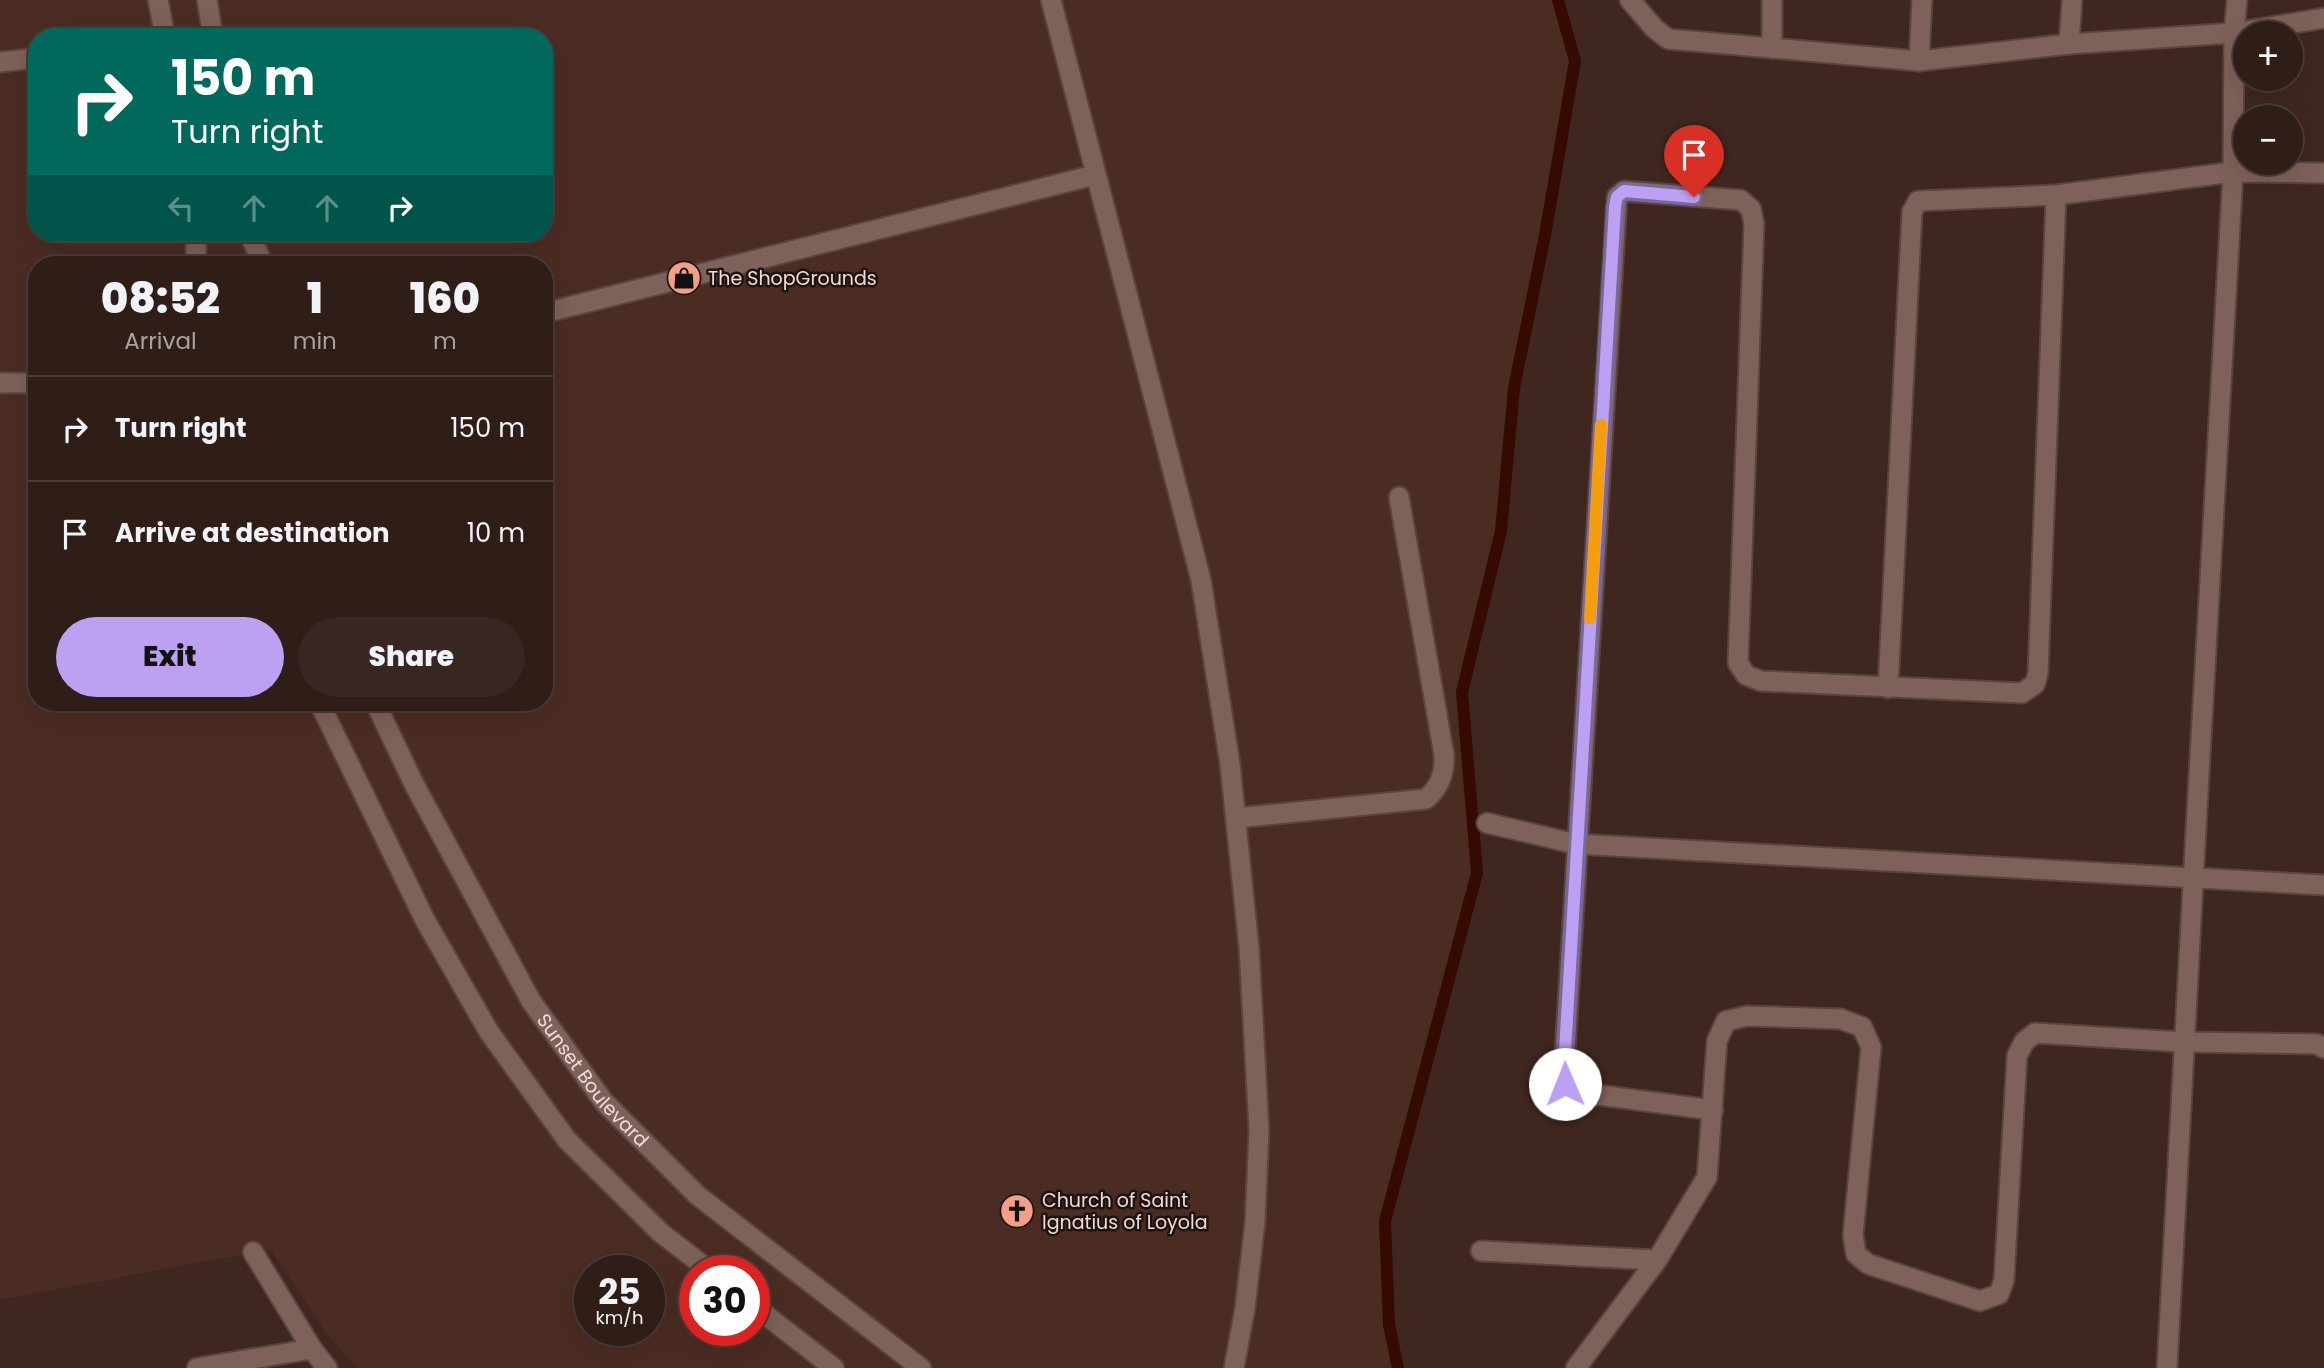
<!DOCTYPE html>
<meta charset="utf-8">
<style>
body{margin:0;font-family:Poppins,sans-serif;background:#372621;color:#f1f3f6;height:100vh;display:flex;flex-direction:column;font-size:26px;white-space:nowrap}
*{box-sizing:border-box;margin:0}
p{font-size:23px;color:#a7a2a2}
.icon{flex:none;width:38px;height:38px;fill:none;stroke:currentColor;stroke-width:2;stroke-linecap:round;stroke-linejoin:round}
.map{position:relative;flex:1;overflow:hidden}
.sheet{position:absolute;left:28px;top:256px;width:525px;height:455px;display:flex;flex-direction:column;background:#2f1d18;border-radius:28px;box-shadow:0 7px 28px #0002,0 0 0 2px #4a3b37}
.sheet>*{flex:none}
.top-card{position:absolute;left:28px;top:28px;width:525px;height:214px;border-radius:28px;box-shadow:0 7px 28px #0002,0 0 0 2px #4a3b37;background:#00695c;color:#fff;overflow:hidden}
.fabs{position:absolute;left:2233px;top:21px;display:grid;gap:14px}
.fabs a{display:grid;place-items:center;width:70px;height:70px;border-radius:50%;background:#2f1d18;box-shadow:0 7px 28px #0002,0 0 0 2px #4a3b37;font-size:35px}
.speed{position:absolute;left:574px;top:1255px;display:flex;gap:14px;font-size:35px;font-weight:700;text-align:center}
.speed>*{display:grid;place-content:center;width:91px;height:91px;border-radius:50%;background:#2f1d18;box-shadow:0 7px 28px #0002,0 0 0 2px #4a3b37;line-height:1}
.speed small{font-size:18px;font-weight:400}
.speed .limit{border:10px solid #d22;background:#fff;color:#111}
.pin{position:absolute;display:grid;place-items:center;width:60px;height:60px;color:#fff;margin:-72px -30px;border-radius:50% 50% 50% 0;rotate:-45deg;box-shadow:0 0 7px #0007}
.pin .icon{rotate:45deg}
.me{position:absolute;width:77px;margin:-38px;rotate:359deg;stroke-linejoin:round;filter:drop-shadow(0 0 5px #0008)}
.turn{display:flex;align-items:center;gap:24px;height:147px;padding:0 28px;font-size:32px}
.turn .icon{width:91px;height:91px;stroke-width:2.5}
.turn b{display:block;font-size:49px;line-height:60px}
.lanes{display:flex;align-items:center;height:66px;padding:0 28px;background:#0003;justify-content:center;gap:35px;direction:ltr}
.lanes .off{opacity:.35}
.eta{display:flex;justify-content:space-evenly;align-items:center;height:119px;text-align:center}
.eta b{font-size:42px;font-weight:800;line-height:49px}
.cta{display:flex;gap:14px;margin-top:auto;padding:14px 28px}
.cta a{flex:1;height:80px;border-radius:42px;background:#bca0f2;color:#111;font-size:28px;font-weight:800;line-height:80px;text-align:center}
.cta a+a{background:#372621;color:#f1f3f6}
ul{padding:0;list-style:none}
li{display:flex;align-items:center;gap:21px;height:105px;padding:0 28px;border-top:2px solid #4a3b37}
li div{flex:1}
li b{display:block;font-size:26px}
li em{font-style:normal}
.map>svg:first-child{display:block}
.built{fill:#4b2c23;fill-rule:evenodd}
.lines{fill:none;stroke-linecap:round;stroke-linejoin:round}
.stream{stroke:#340a01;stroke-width:12}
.service-casing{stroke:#59443f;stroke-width:23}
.minor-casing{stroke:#59443f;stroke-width:23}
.tertiary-casing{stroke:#59443f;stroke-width:23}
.secondary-casing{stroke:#59443f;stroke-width:23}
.service{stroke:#7e6159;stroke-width:19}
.minor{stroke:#7e6159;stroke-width:19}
.tertiary{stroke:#7e6159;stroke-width:19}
.secondary{stroke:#7e6159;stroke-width:19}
.route-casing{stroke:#7a689d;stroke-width:18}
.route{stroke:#bca0f2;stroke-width:12}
.slow{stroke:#f59e0b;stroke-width:12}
.labels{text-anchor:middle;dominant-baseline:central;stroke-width:5;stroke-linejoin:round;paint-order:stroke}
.poi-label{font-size:19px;fill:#eddcd7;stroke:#1e1310;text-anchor:start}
.street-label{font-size:19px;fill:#eddcd7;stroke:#1e1310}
</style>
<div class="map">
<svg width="2324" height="1368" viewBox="0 0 2324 1368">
<rect width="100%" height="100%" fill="#3f2720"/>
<path class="built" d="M0,0H1558L1575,61L1514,387L1501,531L1462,692L1477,873L1380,1224L1392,1342L1398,1368H357L326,1333L270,1249L0,1300ZM37,37H544V233H37ZM37,264H544V702H37ZM590,1270H649V1330H590ZM695,1270H754V1330H695Z"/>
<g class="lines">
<path class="stream" d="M1398,1368L1389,1325L1385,1221L1477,873L1462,692L1501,531L1514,388L1545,235L1575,61L1558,0"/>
<g class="service-casing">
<g id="service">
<path d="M1630,0L1655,29L1668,39L1772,48"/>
<path d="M1772,0V48L1919,61L2069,44L2072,0"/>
<path d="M2069,44L2234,33L2324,18"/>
<path d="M1919,61L1922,0"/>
<path d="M0,62L37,58"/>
<path d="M2233,172L2234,33L2237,0"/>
<path d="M1236,818L1426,799C1440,787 1445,773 1444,755L1399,497"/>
</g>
</g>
<g class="minor-casing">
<g id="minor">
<path d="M1051,0L1201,580L1230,764L1249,948L1259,1130L1255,1222L1245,1308L1234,1368"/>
<path d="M544,313L1095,175"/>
<path d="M1888,688L1912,212L1918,201L2056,195L2233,172L2324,173"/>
<path d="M1487,823L1576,844L2324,885"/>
<path d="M1713,1110L1583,1093L1565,1084L1564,1068L1617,197L1624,191L1741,200L1751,209L1754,224L1738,663L1746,675L1761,681L2022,693L2035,684L2038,673L2056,195"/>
<path d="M1481,1251L1657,1260"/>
<path d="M253,1252L312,1349L327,1368"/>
<path d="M197,1368L312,1349"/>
<path d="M1576,1368L1657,1260L1707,1177L1717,1041L1726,1021L1747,1016L1841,1019L1862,1027L1871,1047L1853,1235L1856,1254L1868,1264L1980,1301L1999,1294L2004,1280L2017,1056L2024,1042L2035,1033L2183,1042L2317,1044L2324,1048"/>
<path d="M2167,1368C2187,969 2211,571 2233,172"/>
</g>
</g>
<g class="tertiary-casing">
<path id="tertiary" d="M0,383H37"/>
</g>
<g class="secondary-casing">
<g id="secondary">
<path d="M158,0L165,37"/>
<path d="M207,0L213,37"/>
<path d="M249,233L263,264"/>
<path d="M196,264V233"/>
<path d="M319,702L425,920L489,1032L567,1140L661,1233L709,1270"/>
<path id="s1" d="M375,702L414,784L531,1001L604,1102L697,1195L921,1368"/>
<path d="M754,1306L834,1368"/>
</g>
</g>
<use href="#service" class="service"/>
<use href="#minor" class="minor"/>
<use href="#tertiary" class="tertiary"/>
<use href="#secondary" class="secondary"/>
</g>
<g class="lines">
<g class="route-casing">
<path id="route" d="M1565,1084L1564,1068L1615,207L1617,197L1624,191L1694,197"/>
</g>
<use href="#route" class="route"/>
<path class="slow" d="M1590,618L1601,425"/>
</g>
<defs>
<g id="shop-disc" transform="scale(1.75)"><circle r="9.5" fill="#f39f86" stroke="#1e1310"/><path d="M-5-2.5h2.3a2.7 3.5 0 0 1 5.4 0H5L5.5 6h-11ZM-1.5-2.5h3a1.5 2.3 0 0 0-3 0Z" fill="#111"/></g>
<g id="church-disc" transform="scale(1.75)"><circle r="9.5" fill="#f39f86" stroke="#1e1310"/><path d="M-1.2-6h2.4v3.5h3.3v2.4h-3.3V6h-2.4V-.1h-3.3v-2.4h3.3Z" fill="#111"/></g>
</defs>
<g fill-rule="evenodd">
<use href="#shop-disc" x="684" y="278"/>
<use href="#church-disc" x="1017" y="1211"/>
</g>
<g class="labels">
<g class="poi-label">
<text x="708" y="278">The ShopGrounds</text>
<text x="1042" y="1200">Church of Saint<tspan x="1042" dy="22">Ignatius of Loyola</tspan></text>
</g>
<g class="street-label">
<text stroke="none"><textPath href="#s1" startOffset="438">Sunset Boulevard</textPath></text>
</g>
</g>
</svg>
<div class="fabs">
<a>+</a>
<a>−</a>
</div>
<div class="speed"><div>25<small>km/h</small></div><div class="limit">30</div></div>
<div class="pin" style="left:1694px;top:197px;background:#d93025"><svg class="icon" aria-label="arrive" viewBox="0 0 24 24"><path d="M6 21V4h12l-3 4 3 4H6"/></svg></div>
<svg class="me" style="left:1565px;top:1084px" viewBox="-20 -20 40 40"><circle r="19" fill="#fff"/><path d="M0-13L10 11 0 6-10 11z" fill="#bca0f2"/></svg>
<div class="top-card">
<div class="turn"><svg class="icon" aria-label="right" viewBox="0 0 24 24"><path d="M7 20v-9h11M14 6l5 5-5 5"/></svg><div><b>150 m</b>Turn right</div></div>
<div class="lanes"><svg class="icon off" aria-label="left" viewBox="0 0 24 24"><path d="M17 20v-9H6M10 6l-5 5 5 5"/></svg><svg class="icon off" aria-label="ahead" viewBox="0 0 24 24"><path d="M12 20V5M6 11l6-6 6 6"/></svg><svg class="icon off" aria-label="ahead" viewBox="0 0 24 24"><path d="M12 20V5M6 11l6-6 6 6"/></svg><svg class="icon" aria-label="right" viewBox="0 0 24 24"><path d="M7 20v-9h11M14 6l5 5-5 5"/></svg></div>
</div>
<section class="sheet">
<div class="eta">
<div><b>08:52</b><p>Arrival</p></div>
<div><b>1</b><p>min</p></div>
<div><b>160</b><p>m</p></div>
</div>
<ul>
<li><svg class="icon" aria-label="right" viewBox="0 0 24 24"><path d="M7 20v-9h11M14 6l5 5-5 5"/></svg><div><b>Turn right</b></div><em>150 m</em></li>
<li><svg class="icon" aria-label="arrive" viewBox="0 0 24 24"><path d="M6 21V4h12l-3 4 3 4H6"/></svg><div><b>Arrive at destination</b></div><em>10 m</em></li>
</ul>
<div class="cta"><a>Exit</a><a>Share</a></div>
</section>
</div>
